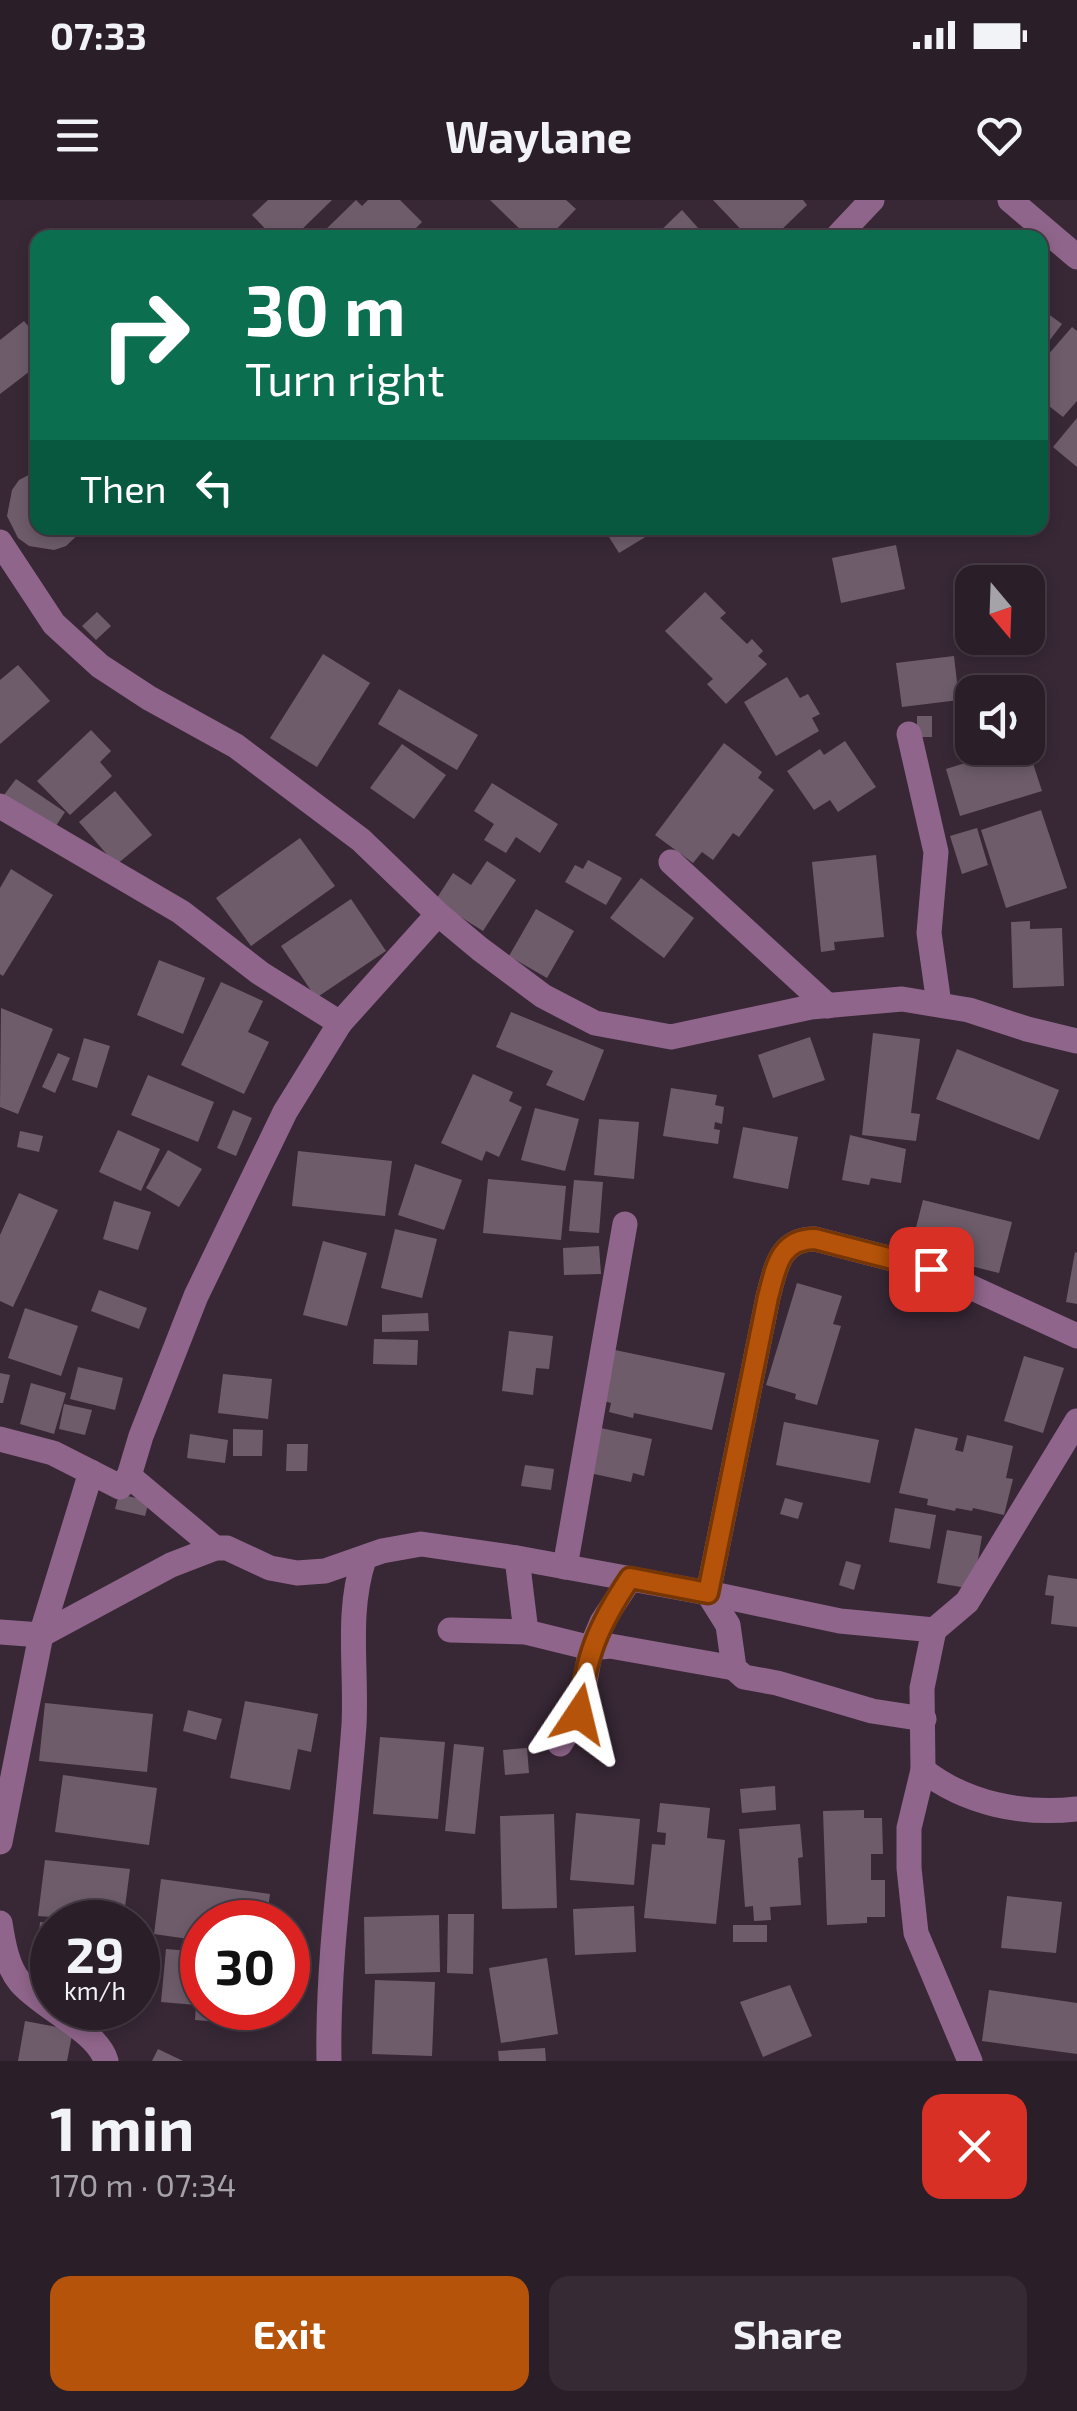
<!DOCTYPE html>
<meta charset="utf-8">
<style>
body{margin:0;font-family:"Exo 2",sans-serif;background:#362b34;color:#f1f3f6;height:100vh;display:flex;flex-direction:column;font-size:38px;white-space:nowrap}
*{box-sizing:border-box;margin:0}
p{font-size:32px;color:#a5a2a8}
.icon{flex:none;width:55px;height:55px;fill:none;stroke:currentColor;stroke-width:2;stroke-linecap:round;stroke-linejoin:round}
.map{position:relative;height:1861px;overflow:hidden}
.sheet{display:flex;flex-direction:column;background:#2a1e28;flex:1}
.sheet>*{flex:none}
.guide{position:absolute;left:30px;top:30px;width:1018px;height:305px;border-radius:20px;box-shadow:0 5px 15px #0003,0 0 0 2px #463c45;background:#0b6e4f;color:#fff;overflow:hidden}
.needle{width:65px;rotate:161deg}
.tools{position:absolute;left:955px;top:365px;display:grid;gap:20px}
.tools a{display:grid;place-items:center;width:90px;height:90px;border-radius:20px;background:#2a1e28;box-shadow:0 5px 15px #0003,0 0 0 2px #463c45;font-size:50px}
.speed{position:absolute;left:30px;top:1700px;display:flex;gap:20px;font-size:50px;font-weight:700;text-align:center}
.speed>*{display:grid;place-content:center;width:130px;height:130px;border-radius:50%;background:#2a1e28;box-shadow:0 5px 15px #0003,0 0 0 2px #463c45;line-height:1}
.speed small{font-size:25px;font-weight:400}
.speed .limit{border:15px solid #d22;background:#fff;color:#111}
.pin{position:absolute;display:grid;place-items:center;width:85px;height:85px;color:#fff;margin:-42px;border-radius:20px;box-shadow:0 5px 15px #0006}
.me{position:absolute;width:110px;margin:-55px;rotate:10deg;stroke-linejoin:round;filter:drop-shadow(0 0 8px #0008)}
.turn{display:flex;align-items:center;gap:35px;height:210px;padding:0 50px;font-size:45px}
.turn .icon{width:130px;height:130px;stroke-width:2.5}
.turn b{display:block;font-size:70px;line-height:85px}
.then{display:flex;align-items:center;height:95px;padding:0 50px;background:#0003;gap:20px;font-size:38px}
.round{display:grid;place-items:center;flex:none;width:105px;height:105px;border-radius:20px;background:#362b34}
.headline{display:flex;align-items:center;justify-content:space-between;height:170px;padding:0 50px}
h1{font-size:60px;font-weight:700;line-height:75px}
.primary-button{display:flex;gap:20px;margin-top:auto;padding:20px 50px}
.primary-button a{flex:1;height:115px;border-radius:20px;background:#b45309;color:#fff;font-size:40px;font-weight:700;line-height:115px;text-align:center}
.primary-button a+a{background:#362b34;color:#f1f3f6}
.status{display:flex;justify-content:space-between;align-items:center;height:70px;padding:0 50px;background:#2a1e28;direction:ltr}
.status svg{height:28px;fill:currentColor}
header{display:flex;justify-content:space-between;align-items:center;height:130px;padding:0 50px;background:#2a1e28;font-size:45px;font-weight:700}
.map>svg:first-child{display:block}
.building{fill:#6e5c6b}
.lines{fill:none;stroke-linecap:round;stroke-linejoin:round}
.minor{stroke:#90658b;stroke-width:25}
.route-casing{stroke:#753606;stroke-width:25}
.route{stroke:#b45309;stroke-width:18}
</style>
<div class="status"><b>07:33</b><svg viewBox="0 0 49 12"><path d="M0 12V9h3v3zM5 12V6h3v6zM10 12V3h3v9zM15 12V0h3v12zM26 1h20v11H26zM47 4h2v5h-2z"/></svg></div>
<header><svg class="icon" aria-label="menu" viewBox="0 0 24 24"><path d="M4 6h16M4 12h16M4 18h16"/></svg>Waylane<svg class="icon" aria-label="heart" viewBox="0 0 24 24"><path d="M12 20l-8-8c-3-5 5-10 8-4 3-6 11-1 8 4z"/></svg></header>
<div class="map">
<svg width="1077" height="1861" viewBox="0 0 1077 1861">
<rect width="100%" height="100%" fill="#382836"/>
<g class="building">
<path d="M268,0H332L293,38H274L252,15Z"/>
<path d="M356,0L362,6L368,0H400L422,22L406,38H317Z"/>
<path d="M490,0H566L576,9L548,38H529Z"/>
<path d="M713,0H803L807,5L773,38H749Z"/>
<path d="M682,10L707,38H653Z"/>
<path d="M1040,108L1062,124L1040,153Z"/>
<path d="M24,121L38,138V165L0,194V140Z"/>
<path d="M1072,127L1077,131V201L1063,217L1040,199V164Z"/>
<path d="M1077,218V267L1053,247Z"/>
<path d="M38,270V328H85L66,346L54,350L29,346L18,338L7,316L12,290L19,280Z"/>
<path d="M623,328H642L647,336L619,353L609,337Z"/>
<path d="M896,345L905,389L841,403L832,358Z"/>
<path d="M705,392L726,413L720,418L747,444L752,439L763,451L758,456L767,464L726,504L707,484L713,479L665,431Z"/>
<path d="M97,412L111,426L96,440L82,426Z"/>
<path d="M323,454L370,483L317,567L270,538Z"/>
<path d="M954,456L959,500L902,507L896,463Z"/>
<path d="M18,465L50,501L0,544V480Z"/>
<path d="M787,477L800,498L808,494L820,514L812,518L819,531L776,556L744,502Z"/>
<path d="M399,489L478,535L457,570L378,524Z"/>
<rect x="917" y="516" width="15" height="21"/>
<path d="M91,530L111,551L100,562L112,576L70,615L37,581Z"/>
<path d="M845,541L876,587L838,612L830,600L814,610L787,571L820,549L824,555Z"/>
<path d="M724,543L762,572L758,578L774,590L739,637L733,633L713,660L702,652L693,663L655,635Z"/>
<path d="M402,544L446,575L414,619L370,588Z"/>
<path d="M991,548L993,555L1016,548H1028L1042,591L960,616L946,569L965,563L963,557Z"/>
<path d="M16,579L65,612L54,629L4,595Z"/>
<path d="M492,583L558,624L540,653L516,637L506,653L484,640L494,624L474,611Z"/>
<path d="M115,591L152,635L116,665L79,622Z"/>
<path d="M1041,610L1067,688L1006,708L981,630Z"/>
<path d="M977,628L988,665L962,674L950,636Z"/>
<path d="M300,638L335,686L251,746L216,698Z"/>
<path d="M876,655L884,737L834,742L835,750L821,752L812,662Z"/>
<path d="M588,660L622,678L606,705L565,682L575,665L583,669Z"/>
<path d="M487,661L516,680L483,731L435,701L453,673L471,685Z"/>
<path d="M11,669L53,695L3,776L0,774V688Z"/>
<path d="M641,678L694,718L664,758L610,718Z"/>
<path d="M351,699L386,751L316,798L281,746Z"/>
<path d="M536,709L574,731L547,778L509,756Z"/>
<path d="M1030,721V729L1062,728L1064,786L1013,788L1011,722Z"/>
<path d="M159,760L205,778L183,834L137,815Z"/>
<path d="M221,782L263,801L248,832L269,842L244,894L181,865Z"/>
<path d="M1,808L53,829L18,914L0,907Z"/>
<path d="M511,812L604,850L584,901L546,885L553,871L496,847Z"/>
<path d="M873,833L920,839L911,913L920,914L916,941L862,935Z"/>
<path d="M810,837L825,880L773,898L758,855Z"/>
<path d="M84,838L110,846L97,888L72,880Z"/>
<path d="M957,849L1059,890L1039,940L936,899Z"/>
<path d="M58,853L70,858L55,893L42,887Z"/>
<path d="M473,874L513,892L509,901L522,907L499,957L486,951L482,961L441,943Z"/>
<path d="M148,875L214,902L198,942L131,915Z"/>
<path d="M671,888L717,895L715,905L724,907L722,924L715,922L714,929L720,930L718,944L663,936Z"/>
<path d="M535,908L579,919L565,971L521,960Z"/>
<path d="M233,910L252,918L236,956L217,948Z"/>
<path d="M599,919L639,922L634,979L594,975Z"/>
<path d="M743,927L798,937L788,989L733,978Z"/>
<path d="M118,930L160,949L141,991L99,972Z"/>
<path d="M20,931L43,936L39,952L17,947Z"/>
<path d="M850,935L906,949L901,983L871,978L869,985L842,980Z"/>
<path d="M168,950L202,969L179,1007L146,988Z"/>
<path d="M298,951L392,961L385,1016L292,1006Z"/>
<path d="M415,964L462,980L444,1030L398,1015Z"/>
<path d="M488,979L566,986L561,1040L483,1033Z"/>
<path d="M574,980L603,982L599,1033L569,1031Z"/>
<path d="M19,993L58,1010L13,1107L0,1101V1035Z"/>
<path d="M923,1000L1012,1022L999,1073L910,1051Z"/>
<path d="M114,1001L151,1012L138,1050L103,1039Z"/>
<path d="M395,1029L437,1039L422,1098L381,1088Z"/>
<path d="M323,1041L367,1053L347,1126L303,1115Z"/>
<path d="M599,1046L601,1074L564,1075L563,1048Z"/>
<path d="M1075,1052L1077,1053V1104L1066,1102Z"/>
<path d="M797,1083L842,1096L833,1124L841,1126L817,1205L795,1199L796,1194L766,1185Z"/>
<path d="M99,1090L147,1108L139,1129L91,1111Z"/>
<path d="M25,1108L78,1126L61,1176L8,1158Z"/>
<path d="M428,1113L429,1131L382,1132V1115Z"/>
<path d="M509,1131L553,1136L549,1169L536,1168L533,1195L502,1191Z"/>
<path d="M374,1139L418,1140L417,1165L373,1164Z"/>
<path d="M615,1150L725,1173L712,1230L634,1213L633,1218L609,1212L611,1203L604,1201Z"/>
<path d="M1024,1156L1064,1168L1043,1233L1004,1221Z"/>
<path d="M78,1167L123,1178L115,1210L70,1199Z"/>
<path d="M0,1173L10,1175L3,1203H0Z"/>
<path d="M223,1174L272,1179L268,1219L218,1213Z"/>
<path d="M31,1183L66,1193L54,1234L20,1224Z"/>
<path d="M64,1204L92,1210L85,1235L59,1229Z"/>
<path d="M784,1222L879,1240L870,1283L776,1265Z"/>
<path d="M596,1227L652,1239L644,1276L633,1273L631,1282L585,1272Z"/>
<path d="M915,1228L958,1238L955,1250L963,1252L967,1235L1013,1246L1006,1278L1013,1279L1004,1315L973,1308L972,1311L956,1308L955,1311L927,1305L928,1299L899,1293Z"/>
<path d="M233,1229L263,1230L262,1256H233Z"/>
<path d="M190,1234L228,1240L225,1263L187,1258Z"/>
<path d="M287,1244H308L307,1271H286Z"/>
<path d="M525,1265L554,1269L551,1290L521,1286Z"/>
<path d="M119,1294L149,1301L145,1316L115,1309Z"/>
<path d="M785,1298L803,1303L798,1319L780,1314Z"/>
<path d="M895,1308L936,1315L930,1349L889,1342Z"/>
<path d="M947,1330L982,1336L973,1389L937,1383Z"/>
<path d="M846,1361L861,1365L854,1390L839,1385Z"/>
<path d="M1048,1375L1077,1379V1427L1051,1424L1054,1396L1045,1395Z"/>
<path d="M245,1501L318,1514L311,1552L298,1549L290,1590L230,1578Z"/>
<path d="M45,1503L153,1514L147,1572L39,1561Z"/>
<path d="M188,1510L222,1519L216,1540L183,1531Z"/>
<path d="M380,1537L445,1542L438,1619L373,1614Z"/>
<path d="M454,1544L484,1547L475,1634L445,1631Z"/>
<path d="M527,1548L529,1573L505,1575L503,1550Z"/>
<path d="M63,1575L157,1588L149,1645L55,1632Z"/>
<path d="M775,1586L776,1610L742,1613L740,1589Z"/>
<path d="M660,1603L710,1608L707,1638L725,1640L716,1724L644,1718L652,1644L665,1645L666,1633L657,1632Z"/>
<path d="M864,1610V1618H882L883,1654H871V1680H885V1717H867V1723L827,1725L823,1611Z"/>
<path d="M576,1613L640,1619L634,1685L570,1680Z"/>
<path d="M554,1614L557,1708L502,1709L500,1616Z"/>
<path d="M800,1624L803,1657L798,1658L801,1705L770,1707L771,1720L754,1721L753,1706L745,1707L739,1629Z"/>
<path d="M45,1660L130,1669L123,1722L38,1716Z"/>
<path d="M161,1679L270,1694L266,1722H202V1741L154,1734Z"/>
<path d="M1007,1696L1062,1702L1056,1753L1001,1748Z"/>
<path d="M634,1706L636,1752L575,1755L573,1709Z"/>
<path d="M448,1714H474L473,1774L447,1773Z"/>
<path d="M439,1715L440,1772L365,1774L364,1717Z"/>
<path d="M40,1722L52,1723V1782L34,1780Z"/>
<path d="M297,1724L302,1754L288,1757V1726Z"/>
<rect x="733" y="1725" width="34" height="17"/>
<path d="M166,1749L202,1752V1808H255L254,1825L195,1820L196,1805L161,1802Z"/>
<path d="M138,1752L148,1753L144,1788L138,1787Z"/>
<path d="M547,1758L558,1834L501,1843L489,1768Z"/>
<path d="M375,1780L435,1782L432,1856L372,1854Z"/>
<path d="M790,1785L812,1836L763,1857L740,1802Z"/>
<path d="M989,1790L1077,1803V1854L982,1841Z"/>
<path d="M25,1821L73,1830L67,1861H18Z"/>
<path d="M545,1848L546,1861H499L498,1851Z"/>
<path d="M158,1849L183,1861H152Z"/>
</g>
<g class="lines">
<g class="minor">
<path d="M1010,0L1077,57"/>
<path d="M836,38L872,0"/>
<path d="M0,342L54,424L100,466L149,498L236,546L361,640L438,714L480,749L543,796L595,823L671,837L811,807L902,799L969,810L1027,829L1077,841"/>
<path d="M909,534L936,652L929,733L939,804"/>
<path d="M0,606L181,712L260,773L340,823"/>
<path d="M671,662L828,806"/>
<path d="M0,1239L53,1253L120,1287L129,1276L215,1348"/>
<path d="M129,1276L141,1236L196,1096L285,912L340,823L438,714"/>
<path d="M517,1358L526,1432"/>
<path d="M565,1367L625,1024"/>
<path d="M630,1379L602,1422L591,1448L610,1446L734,1468"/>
<path d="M450,1430L526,1432L591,1448L579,1514L560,1544"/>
<path d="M934,1430L922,1488L923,1570L909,1628V1668L916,1733L970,1861"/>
<path d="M0,1432L41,1435L171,1365L215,1348H227L270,1368L297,1373L325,1371L382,1351L421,1344L517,1358L708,1393L840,1421L934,1430L967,1402L1077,1221"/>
<path d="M924,1519L872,1511L777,1483L744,1477L734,1468L728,1425L708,1393L768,1097C776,1068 779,1039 815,1039L931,1069L1077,1136"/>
<path d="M923,1570C966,1604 1023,1615 1077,1609"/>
<path d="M0,1642L41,1435L91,1272"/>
<path d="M0,1723C3,1742 7,1767 20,1782C42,1808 98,1831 106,1861"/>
<path d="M329,1861C327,1749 346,1637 354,1525C357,1469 346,1413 364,1359"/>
</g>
</g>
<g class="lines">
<g class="route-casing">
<path id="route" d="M579,1514C586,1456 597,1427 630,1378L708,1393L768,1097C776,1068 779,1039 815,1039L931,1069"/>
</g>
<use href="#route" class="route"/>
</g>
</svg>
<div class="tools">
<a><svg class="needle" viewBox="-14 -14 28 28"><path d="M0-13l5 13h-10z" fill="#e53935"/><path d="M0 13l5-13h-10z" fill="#a5a2a8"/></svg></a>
<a><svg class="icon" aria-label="sound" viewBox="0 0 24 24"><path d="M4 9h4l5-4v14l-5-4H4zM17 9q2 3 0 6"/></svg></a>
</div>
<div class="speed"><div>29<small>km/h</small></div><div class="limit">30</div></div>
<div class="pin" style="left:931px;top:1069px;background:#d93025"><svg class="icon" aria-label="arrive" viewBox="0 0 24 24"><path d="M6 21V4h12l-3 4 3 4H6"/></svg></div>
<svg class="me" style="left:579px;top:1514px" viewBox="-20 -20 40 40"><path d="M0-17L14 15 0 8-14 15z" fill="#b45309" stroke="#fff" stroke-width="4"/></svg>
<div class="guide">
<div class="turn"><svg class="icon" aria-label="right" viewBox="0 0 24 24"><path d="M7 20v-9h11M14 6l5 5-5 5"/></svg><div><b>30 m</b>Turn right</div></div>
<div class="then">Then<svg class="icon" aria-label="left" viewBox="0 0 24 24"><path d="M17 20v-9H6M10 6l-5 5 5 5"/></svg></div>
</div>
</div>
<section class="sheet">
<div class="headline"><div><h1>1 min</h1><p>170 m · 07:34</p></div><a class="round" style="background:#d93025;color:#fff"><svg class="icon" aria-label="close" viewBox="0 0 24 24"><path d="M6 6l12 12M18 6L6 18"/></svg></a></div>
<div class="primary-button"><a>Exit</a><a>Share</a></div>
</section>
